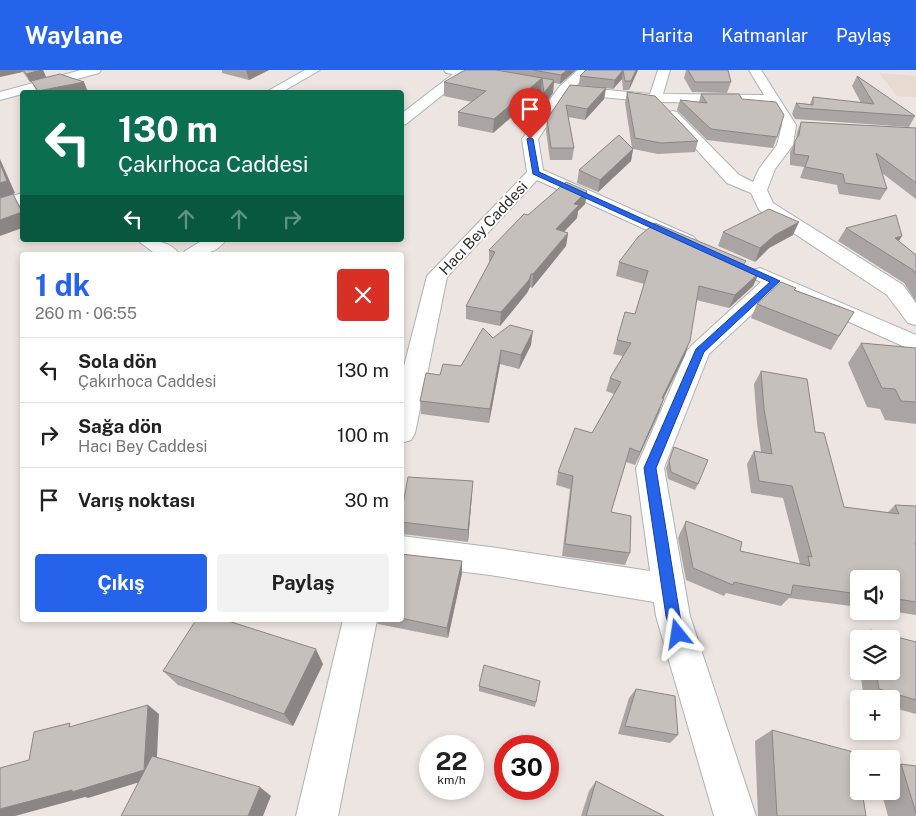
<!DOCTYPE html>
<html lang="tr">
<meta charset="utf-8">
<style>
body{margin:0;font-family:"Public Sans",sans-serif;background:#f2f2f2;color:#222;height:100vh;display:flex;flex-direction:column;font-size:19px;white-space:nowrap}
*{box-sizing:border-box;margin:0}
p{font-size:16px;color:#767676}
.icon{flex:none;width:28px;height:28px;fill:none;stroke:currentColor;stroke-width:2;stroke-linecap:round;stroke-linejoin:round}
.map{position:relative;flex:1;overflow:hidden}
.panel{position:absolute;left:20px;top:182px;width:384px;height:370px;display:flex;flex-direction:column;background:#fff;border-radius:5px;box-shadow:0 2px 8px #0003}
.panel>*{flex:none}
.hud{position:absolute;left:20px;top:20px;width:384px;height:152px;border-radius:5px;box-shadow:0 2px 8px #0003;background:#0b6e4f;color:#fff;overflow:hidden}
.fabs{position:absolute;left:850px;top:500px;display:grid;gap:10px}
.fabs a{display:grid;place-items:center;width:50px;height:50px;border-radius:5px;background:#fff;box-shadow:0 2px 8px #0003;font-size:25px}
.speed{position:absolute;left:419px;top:665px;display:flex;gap:10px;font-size:25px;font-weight:700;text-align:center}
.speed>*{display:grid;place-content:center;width:65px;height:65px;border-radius:50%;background:#fff;box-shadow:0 2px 8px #0003;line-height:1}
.speed small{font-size:12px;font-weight:400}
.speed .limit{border:8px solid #d22;background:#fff;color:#111}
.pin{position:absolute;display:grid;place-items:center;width:42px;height:42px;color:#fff;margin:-51px -21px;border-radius:50% 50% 50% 0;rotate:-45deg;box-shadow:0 0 5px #0007}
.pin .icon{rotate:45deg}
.me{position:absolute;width:55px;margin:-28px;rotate:345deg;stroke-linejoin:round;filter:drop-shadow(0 0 4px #0008)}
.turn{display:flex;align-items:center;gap:18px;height:105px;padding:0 15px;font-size:22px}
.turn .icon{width:65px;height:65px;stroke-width:2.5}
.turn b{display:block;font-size:35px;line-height:42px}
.lanes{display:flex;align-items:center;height:48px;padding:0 15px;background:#0003;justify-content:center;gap:25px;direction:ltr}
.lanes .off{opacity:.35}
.round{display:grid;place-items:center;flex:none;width:52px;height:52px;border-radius:5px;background:#f2f2f2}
.head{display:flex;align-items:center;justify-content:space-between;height:85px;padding:0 15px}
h1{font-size:30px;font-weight:700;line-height:38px;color:#2563eb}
.action{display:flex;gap:10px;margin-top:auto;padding:10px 15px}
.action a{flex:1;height:58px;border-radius:5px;background:#2563eb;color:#fff;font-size:20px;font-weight:700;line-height:58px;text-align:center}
.action a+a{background:#f2f2f2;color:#222}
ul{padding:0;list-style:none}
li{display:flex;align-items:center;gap:15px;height:65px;padding:0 15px;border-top:1px solid #e0e0e0}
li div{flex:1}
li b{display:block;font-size:19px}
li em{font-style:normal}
header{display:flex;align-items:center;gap:30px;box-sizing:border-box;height:70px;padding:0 25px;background:#2563eb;color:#fff}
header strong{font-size:24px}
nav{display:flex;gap:28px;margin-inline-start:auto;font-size:18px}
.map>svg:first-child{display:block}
.education{fill:#e8dad0}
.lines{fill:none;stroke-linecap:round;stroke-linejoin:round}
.minor-casing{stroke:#adb2b7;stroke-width:2}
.minor{fill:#fff;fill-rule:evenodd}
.wall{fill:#aaa5a2}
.shaded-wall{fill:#8b8684}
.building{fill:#c6c0bc;stroke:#8b8684}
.route{fill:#2563eb;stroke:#184099}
.labels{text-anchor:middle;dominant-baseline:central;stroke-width:4;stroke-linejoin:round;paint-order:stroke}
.far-street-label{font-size:15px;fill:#2d2d2d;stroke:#fff}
</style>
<header>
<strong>Waylane</strong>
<nav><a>Harita</a><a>Katmanlar</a><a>Paylaş</a></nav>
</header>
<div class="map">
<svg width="916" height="746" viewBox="0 0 916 746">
<rect width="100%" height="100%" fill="#ede5e1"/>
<path class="education" d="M879,3L916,6V27L897,26Z"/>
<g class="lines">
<g class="minor-casing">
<g id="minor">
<path d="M81,0H101L99,3L0,30V22Z"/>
<path d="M305,0H320L282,22H266Z"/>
<path d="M444,0H470L502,6L504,9L498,13L465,7L406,54L401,55V44L453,4L446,3Z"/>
<path d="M578,0H591L575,17L650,24L658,0H670L663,24L764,25L749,0H761L796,55L793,75L775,99L767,120L773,133L903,215L916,233V255L908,253L887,225L759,140L751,123L727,113L665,45L672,41L677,42L739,105L753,112L759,99L777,75L782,55L769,33L655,32L568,24L538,69L543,100L694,167L697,171L694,175L687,177L680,175L537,110L447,207L415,363L411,370L401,373V308L427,206L527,102L522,69L559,17Z"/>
<path d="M22,123V134L0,141V130Z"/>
<path d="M137,170C154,170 169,170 180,185H157Z"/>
<path d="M203,170H226C215,185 199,185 182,185L185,181Z"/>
<path d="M760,198L916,265V282L778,220L709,284L664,398L690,546L756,746H714L656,546L654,532L490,505L401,494V466L490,477L650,501L636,398L687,281L691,276L761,212L753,208L750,204L753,200Z"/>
<path d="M343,550H377L338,746H296Z"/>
</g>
</g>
<use href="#minor" class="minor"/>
</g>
<g class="wall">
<path d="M0,0H43L46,7L88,22H37L32,12H30L23,2Z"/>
<path d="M222,0H269L249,10L222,3Z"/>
<path d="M465,0H576L560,14L554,13L553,23L543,37L541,21L493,63L458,56V42L472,32L444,26V12Z"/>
<path d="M586,0H638L629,20H623L622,9L613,19L579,15L580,6Z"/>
<path d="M686,0H728L731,12L727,23L692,22L684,8Z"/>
<path d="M857,6L915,46L909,57L795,49L792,44L796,33L810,34L813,27L861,33L852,16Z"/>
<path d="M570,15L606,18L604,29L585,50L568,47L574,78L572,90H550L546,61L547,49Z"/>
<path d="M627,22L698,71L695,82L658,84L633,79L631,91L598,122L577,113L579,100L632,78L625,33Z"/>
<path d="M701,24L742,29L777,67L773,78L707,70L677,40L680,30L699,32Z"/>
<path d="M801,52L916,58V129L882,103L887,119L880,130L839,124L837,115L800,108L804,97L790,95V82L796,70L797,62Z"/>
<path d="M587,121L585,134L578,141L577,148L564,162L568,163L566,176L532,218L530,217L527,223L500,256L466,249V236L489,193V180L528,145Z"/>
<path d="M846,158L899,171L916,185V232L904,213L838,171Z"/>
<path d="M723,162L793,165L769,178L755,192L718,176Z"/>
<path d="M619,192L744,197L759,203L753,216L729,238L696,230L685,285L664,328L659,342L635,395L626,392L611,442L630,483L625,495L562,486L570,419L556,415L558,402L592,363L614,324L606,321L610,308L623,286L613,284L625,242L635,244L644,214L616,206Z"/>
<path d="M795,220L854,242L831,280L751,248L757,234Z"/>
<path d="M493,268L531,275L519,299L500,294L489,353L421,344L420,331L440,305L461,296Z"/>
<path d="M861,273L916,278V354L885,350L880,339L867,337L848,293Z"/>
<path d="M761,301L815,362L844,437L887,443L895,435L916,436V545L890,541H891V509H859V537L789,528L781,536L726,523L724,526L686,510L678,468L680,463L686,451L740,481L800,494L783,428L751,423L747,394L754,381L761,382L757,353L754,314Z"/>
<path d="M674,377L698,414L695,420L668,409L666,398Z"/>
<path d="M472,424L468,472L402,464L401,445Z"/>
<path d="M401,484L462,491V503L448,568L378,554L377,550H401Z"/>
<path d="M870,560L916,572V644L891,637V629H864L860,601H891V569H859V589L856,570Z"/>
<path d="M323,594L293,656L178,615L163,601Z"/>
<path d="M479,616L536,632L535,637L479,621Z"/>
<path d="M636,619L678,665L670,673L618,664L629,628Z"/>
<path d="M772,660L866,746H758L755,671Z"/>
<path d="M901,694L916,696V746H888L881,721H891V698Z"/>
<path d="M596,711L664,746H581L589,721Z"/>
</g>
<g class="shaded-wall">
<path d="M0,0H22L23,2L0,7Z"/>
<path d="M41,0H43L46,7L30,12L26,4Z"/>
<path d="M246,0H269L249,10Z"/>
<path d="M567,0H576L560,14L561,5Z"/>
<path d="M623,0L622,9L613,19L615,10Z"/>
<path d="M636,0H638L629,20L631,11Z"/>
<path d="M542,8L541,21L493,63L494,49Z"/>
<path d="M554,10L553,23L543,37L544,23Z"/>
<path d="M84,12L88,22H39L38,21Z"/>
<path d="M606,18L604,29L585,50L587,39Z"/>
<path d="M633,79L631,91L598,122L600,110Z"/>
<path d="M0,89L15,123L13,124L22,141V158L0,166Z"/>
<path d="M587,121L585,134L578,141L577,148L554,172L556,159L574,134Z"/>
<path d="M799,152L793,165L769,178L755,192L760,178L775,165Z"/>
<path d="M568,163L566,176L532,218L533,204Z"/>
<path d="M902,166L894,179L895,168Z"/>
<path d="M759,203L753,216L729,238L735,225Z"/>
<path d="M531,204L530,217L527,223L500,256L501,242Z"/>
<path d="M533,261L531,275L519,299L521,285Z"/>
<path d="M690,271L685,285L657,341L662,328Z"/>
<path d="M501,280L500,294L489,353L490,339Z"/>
<path d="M664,328L659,342L635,395L640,382Z"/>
<path d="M473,411L472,424L468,472V460Z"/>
<path d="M462,491V503L448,568L447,558Z"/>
<path d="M316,579L323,594L293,656L284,644Z"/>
<path d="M148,635L159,644L156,707L88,728L85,727L15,746H0V739Z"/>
<path d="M260,717L271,726L263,746H248Z"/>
</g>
<g class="building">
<path d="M23,0H41L26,4Z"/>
<path d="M465,0H496L554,10L544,23L542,8L494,49L458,42L486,21L444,12Z"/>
<path d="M533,0H567L561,5Z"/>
<path d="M586,0H636L631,11H625L623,0L615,10L580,6Z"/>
<path d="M688,0H728L731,12H695Z"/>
<path d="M60,4L84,12L38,21L31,11Z"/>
<path d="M857,6L915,46L800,38L796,33L813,35V27L874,34Z"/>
<path d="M570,15L606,18L587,39L566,35L574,78H551L547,49Z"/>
<path d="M627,22L655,26L698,71L661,73L635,68Z"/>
<path d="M701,24H739L742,29L776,32L784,45L777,67L711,59L680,30L707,33Z"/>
<path d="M801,52L916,58V113L876,83L887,119L845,113L843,104L805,97L809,86L794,84L795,71L799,65Z"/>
<path d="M619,65L633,79L600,110L579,100Z"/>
<path d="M0,93L7,111L0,113Z"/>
<path d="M566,112L587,121L574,134L579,135L556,159L568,163L533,204H531L529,210L501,242L466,236L495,182L489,180L524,144L528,145Z"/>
<path d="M13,124L22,142L0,150V128Z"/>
<path d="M769,139L799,152L775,165L760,178L723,162Z"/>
<path d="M896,145L902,166L895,168L916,185V204L913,200L846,158Z"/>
<path d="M655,153L746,191L742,196L759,203L735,225L699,216L690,271L662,328H664L640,382L630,378L611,442L631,446L630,483L565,474L573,406L558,402L575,358L592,363L621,312L610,308L631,273L617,270L625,242L635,244L648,201L619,192L638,167Z"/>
<path d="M781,212L796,218L794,220L854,242L839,266L757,234Z"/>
<path d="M510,255L533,261L521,285L501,280L490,339L420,331L426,303L440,305L443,294L461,296L483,258L493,268Z"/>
<path d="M861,273L916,278V332L901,331L895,319L882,318Z"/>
<path d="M761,301L807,309L815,362L824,363L844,437L899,444L895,435L916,436V473H915L916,476V532L891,528V509H859V524L793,515L791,525L734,512L733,515L693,498L685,456L686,451L742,472L740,481L810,496L808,486L812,487L792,416L759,411L754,381L772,384L764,339Z"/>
<path d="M674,377L708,390L698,414L671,402L669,391Z"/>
<path d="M408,407L473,411L468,460L401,452V445Z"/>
<path d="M401,484L462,491L447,558L401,548Z"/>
<path d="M196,550H225L316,579L284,644L163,601Z"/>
<path d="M870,560L916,572V630L879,619L876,601H891V569H872Z"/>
<path d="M484,595L540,611L536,632L479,616Z"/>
<path d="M636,619L675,626L678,665L625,656Z"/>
<path d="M148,635L144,700L72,722V720L0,739V698L29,690L34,662L70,653L69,657Z"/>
<path d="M772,660L857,683L859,697V721H862L866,746H777Z"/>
<path d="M152,686L260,717L248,746H121Z"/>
<path d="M901,694L916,696V743Z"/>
<path d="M596,711L664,746H586Z"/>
</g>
<path class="route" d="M530,67L533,69L539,102L780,211L704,282L656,398L680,546L686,564L684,569L678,571L673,569L666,546L644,398L696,279L770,212L533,104L527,69Z"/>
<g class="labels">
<g class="far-street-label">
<text transform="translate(483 158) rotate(-47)">Hacı Bey Caddesi</text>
</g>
</g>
</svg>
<div class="fabs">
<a><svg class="icon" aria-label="sound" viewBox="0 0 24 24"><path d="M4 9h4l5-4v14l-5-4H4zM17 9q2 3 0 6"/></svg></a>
<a><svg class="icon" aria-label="layers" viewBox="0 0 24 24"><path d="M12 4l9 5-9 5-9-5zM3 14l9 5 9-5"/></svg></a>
<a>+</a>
<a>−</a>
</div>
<div class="speed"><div>22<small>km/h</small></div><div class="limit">30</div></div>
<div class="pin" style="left:530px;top:69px;background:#d93025"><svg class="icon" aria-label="arrive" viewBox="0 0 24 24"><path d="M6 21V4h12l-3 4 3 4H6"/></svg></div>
<svg class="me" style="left:678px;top:564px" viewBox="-20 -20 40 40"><path d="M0-17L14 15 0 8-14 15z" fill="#2563eb" stroke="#fff" stroke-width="4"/></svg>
<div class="hud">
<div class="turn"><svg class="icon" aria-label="left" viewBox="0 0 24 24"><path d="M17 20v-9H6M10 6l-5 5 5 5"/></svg><div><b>130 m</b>Çakırhoca Caddesi</div></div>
<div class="lanes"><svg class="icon" aria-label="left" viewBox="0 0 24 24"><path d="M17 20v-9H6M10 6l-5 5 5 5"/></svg><svg class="icon off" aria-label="ahead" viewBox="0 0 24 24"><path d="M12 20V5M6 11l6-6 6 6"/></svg><svg class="icon off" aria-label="ahead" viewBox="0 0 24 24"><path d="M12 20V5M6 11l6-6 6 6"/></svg><svg class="icon off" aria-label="right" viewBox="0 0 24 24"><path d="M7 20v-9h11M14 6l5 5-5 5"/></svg></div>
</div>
<section class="panel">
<div class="head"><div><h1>1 dk</h1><p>260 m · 06:55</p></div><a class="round" style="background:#d93025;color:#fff"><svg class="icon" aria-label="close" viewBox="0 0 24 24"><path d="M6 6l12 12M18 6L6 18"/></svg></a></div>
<ul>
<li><svg class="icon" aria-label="left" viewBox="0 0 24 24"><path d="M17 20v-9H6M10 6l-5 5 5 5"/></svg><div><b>Sola dön</b><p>Çakırhoca Caddesi</p></div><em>130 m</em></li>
<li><svg class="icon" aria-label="right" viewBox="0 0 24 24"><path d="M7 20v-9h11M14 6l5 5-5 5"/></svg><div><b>Sağa dön</b><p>Hacı Bey Caddesi</p></div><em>100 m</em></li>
<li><svg class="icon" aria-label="arrive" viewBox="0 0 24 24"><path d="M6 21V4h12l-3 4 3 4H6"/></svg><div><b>Varış noktası</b></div><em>30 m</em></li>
</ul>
<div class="action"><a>Çıkış</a><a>Paylaş</a></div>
</section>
</div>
